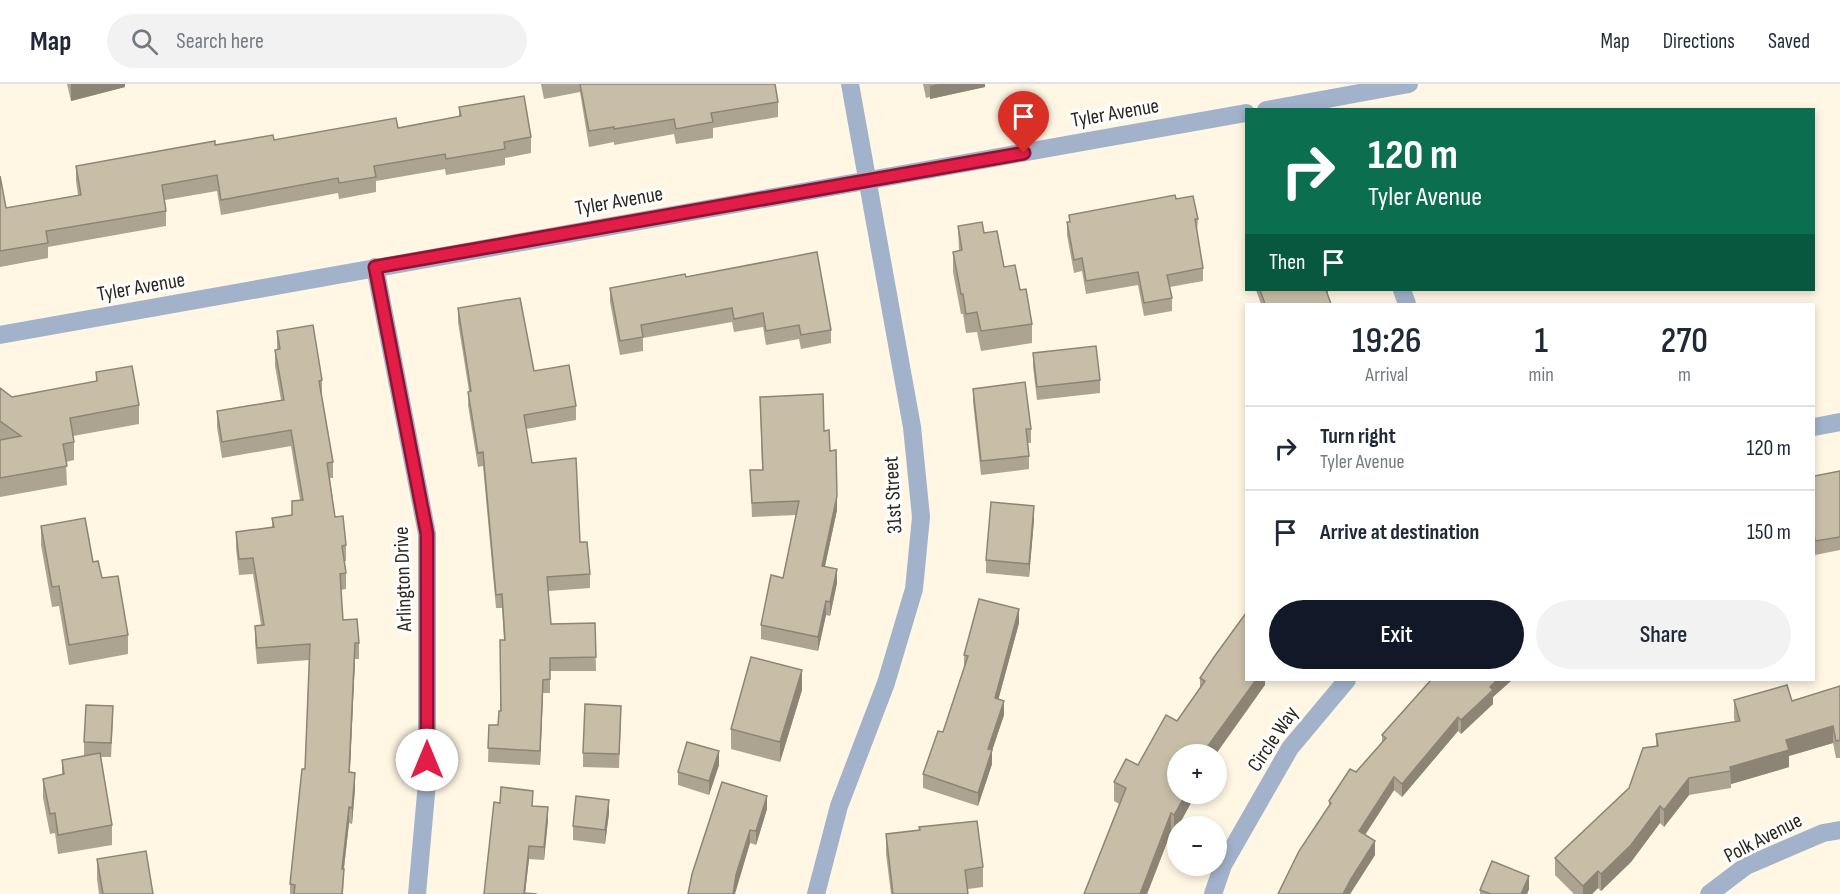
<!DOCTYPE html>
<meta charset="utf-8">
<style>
body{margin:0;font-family:"Sofia Sans Condensed",sans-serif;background:#f2f2f3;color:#1f2937;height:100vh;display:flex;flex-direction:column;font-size:22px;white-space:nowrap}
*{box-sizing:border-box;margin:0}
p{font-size:20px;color:#747a83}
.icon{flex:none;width:33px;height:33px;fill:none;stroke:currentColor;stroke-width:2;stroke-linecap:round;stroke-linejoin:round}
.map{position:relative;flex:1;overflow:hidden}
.side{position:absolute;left:1245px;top:219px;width:570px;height:378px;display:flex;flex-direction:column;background:#fff;border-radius:0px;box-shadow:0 3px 9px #0003}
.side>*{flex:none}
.banner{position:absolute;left:1245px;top:24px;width:570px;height:183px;border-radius:0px;box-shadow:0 3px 9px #0003;background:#0b6e4f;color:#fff;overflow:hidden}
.fabs{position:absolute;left:1167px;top:660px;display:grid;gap:12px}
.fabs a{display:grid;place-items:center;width:60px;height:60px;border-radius:50%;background:#fff;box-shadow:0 3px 9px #0003;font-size:30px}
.pin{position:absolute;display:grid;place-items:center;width:51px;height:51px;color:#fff;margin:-62px -26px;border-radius:50% 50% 50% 0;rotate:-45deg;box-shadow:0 0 6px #0007}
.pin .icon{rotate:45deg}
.me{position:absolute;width:66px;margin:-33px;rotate:0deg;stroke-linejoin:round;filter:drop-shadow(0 0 4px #0008)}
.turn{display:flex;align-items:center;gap:21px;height:126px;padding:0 24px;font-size:27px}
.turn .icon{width:78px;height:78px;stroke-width:2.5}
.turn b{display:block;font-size:42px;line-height:51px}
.then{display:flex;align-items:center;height:57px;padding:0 24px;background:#0003;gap:12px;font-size:22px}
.eta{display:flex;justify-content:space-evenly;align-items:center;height:102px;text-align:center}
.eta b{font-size:36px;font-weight:600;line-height:42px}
.cta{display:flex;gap:12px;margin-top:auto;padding:12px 24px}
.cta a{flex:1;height:69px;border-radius:36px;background:#111827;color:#fff;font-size:24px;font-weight:600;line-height:69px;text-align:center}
.cta a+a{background:#f2f2f3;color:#1f2937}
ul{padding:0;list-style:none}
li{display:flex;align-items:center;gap:18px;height:84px;padding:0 24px;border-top:2px solid #e0e1e3}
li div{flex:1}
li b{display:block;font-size:22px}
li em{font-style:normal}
header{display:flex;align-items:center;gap:36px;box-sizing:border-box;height:84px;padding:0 30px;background:#fff;border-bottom:2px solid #e0e1e3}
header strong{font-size:28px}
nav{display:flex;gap:33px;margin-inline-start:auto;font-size:21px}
.search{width:420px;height:54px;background:#f2f2f3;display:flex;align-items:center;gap:15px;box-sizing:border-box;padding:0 21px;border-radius:33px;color:#747a83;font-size:22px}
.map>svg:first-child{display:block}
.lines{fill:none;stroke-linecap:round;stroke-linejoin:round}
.minor{stroke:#a2b2cb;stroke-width:18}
.wall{fill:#aca390}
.shaded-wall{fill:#8c8576}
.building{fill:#c8bea8;stroke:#8c8576;stroke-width:1.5}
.route-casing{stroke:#92132f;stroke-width:15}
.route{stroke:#e11d48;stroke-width:10}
.labels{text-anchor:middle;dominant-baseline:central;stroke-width:6;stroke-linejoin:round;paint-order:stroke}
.street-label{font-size:21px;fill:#2b271f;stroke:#fff}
</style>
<header>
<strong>Map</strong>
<div class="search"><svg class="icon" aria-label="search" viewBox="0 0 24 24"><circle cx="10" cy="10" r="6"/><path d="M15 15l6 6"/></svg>Search here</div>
<nav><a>Map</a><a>Directions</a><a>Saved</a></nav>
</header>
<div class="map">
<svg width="1840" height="810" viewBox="0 0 1840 810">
<rect width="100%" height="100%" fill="#fff6e4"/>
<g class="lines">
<g class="minor">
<path d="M1266,26L1409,0"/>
<path d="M375,183L427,450V699L417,810"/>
<path d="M1402,206L1407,220"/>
<path d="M0,251L1246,29"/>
<path d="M1814,343L1840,338"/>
<path d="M816,810L839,722L886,599L914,505L921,433L912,343L850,0"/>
<path d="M1213,810L1223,781L1290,664L1347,596"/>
<path d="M1709,810L1746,782L1823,749L1840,746"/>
</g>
</g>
<g class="wall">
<path d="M67,0H125V3L71,17Z"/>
<path d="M541,0H775L778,18V33L713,44V54L676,60L674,50L614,61V58L589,63L580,8L544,15Z"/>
<path d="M923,0H985V3L930,15V13L926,14Z"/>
<path d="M459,23L531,53V69L505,74V81L446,91L445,85L376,97V108L339,115L338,109L221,131L217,107L165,116L166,127V142L48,163V174L0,183V92L6,124L78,111L76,97V82L215,61L398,44L459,33Z"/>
<path d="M1176,115L1198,135L1197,148L1203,184V197L1170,203L1172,214V227L1144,232L1138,201L1086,210L1082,187L1074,189L1067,151V138H1069V131Z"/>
<path d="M958,142L984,149L1004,183L1020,206L1032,240V259L981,267L977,248L966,249L963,230H961L953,188V168L959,167Z"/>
<path d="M686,193L831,246V259L801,265L799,255L766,261L763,243L734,248L732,238L643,254V267L620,271L610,218V204Z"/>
<path d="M1256,206H1328V212L1331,220H1261Z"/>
<path d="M458,224L576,322V336L526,345L532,379L580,458L590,490V504L548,507L551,540L595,539L596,587H550V609H543L540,681L488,678L489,641H498L500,627L504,556L502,524H496L483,382L478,383L468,321L469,307L458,238Z"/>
<path d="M277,247L322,296V312H321L333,378V394H330L335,433L346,461V477H344L346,489V505L341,506L343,536L359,559V575H355L350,688L355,705L352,740L349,739L344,785L343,810H290V800L305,685L309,576L257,580L255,558V542L261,541L253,490L239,491L236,464V448L272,443V434L292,431L300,416L291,362L222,374L217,343V327L281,316L275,282V266H277Z"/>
<path d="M1033,269L1100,296V309L1037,316L1033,283Z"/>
<path d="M96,288L139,321V340L73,352L74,358V376L66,378L67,401L0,413V356H1L0,355V304L12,313L96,298Z"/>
<path d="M973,305L1031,345V359H1028L1029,372V385L981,391L973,318Z"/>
<path d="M760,313L824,347L830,367L837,426L825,482L837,499L830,532L826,531L818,567L761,555V541L783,494L796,431L752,433L750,386H762Z"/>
<path d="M1840,387V466L1815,471L1814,462V392Z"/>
<path d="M1034,436L1029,493L986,489V476Z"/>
<path d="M41,442L93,478L128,551V570L69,581L59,522L52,523L41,461Z"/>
<path d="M1019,539L998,616L1004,631L992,666V680L978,722L923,704V690L943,648L964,585V571Z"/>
<path d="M1200,594L1265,596V601L1178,670L1174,750L1171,748L1147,810H1084L1119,720L1114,717V698L1138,681L1177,637L1200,604Z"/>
<path d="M1431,596H1512L1493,613V620L1461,650L1458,647L1402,713L1394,706L1365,751L1375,771L1350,810H1278L1329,722V717L1356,688L1382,658V651Z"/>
<path d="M1840,598V674H1836L1833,659L1789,672V683L1731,700V704L1689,711L1664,743L1660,739L1631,778L1601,807L1598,804L1592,810H1574L1555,791V774L1629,704L1656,662V650L1735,638L1734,634V616L1792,617L1840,602Z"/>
<path d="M802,606L780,678L731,665V645Z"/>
<path d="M621,635L619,684L583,683V669Z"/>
<path d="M113,636L111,673H101L112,741V761L58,770L55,749L50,750L43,714V695L62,691V676L84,672V658Z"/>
<path d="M719,681L709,711L678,701V688Z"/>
<path d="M533,722L548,736L544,776L529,775L525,809L484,810Z"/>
<path d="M767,725L756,761L750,759L736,805L688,810Z"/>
<path d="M609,729L605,760L573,756V742Z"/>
<path d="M919,743L983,783V803L968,805V810H891L886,770V750L919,746Z"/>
<path d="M97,775L153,810H99L97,795Z"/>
<path d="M1529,805L1527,810H1480V806Z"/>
</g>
<g class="shaded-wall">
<path d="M71,0H125V3L71,17Z"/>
<path d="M938,0H985V3L930,15V2Z"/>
<path d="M837,412V426L822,496V482Z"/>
<path d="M1034,422V436L1029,493V480Z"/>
<path d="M837,485V499L830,532V518Z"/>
<path d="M826,517V531L818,567V553Z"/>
<path d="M1019,525V539L995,628V614Z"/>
<path d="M355,559V575L349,704V688Z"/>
<path d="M802,586V606L780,678V658Z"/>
<path d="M543,596V609L540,681V667Z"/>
<path d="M1256,596H1265V601L1216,670H1202Z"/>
<path d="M1497,596H1512L1493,613V620L1461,650V636L1490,603Z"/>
<path d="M1004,617V631L988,679V665Z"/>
<path d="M1458,633V647L1402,713V700Z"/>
<path d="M1833,642V659L1789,672V683L1731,700L1730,683L1786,656Z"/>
<path d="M992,666V680L978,722V709Z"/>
<path d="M719,667V681L709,711V697Z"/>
<path d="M355,689V705L352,740V724Z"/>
<path d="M1394,693V706L1359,760V747Z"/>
<path d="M1689,694V711L1664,743V726Z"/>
<path d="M1186,710H1196L1174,750V731Z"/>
<path d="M767,712V725L756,761V747Z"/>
<path d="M609,716V729L605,760V746Z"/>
<path d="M1660,722V739L1631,778L1601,807V790Z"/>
<path d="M349,723V739L342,800V785Z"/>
<path d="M548,723V736L544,776V763Z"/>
<path d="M1171,729V748L1147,810H1140Z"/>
<path d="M750,746V759L735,810H733L736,791Z"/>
<path d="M1375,757V771L1350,810H1343L1351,795Z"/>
<path d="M529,762V775L525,810H524Z"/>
<path d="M1598,787V804L1592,810H1583V802Z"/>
<path d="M1529,792V805L1527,810H1521Z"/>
</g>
<g class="building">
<path d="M580,0H775L778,18L711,29L713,38L676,45L674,35L614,45V43L589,47Z"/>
<path d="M524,12L531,53L504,58L505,65L446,75L445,70L374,82L376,93L339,99L338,94L221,116L217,91L162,101L166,127L46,147L48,159L0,167V92L6,124L81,111L76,82L215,57V61L273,51L274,56L396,34L398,44L461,32L459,23Z"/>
<path d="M1175,111L1176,115L1193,112L1198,135H1195L1203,184L1167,191L1172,214L1144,219L1138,188L1086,197L1082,174L1074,176L1067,138H1070L1069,131Z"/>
<path d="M982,138L984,149L997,147L1004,183L1015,181L1020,206L1026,205L1032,240L981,247L977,228L966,230L963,210H961L953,168L962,166L958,142Z"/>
<path d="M817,168L831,246L801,251L799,241L766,247L763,229L734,235L732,224L641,241L643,253L620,257L610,204L685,190L686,193Z"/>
<path d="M1260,206H1326L1331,220H1265Z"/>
<path d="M520,214L534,287L569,281L576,322L524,331L532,379L576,374L580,458H587L590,490L547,493L551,540L595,539L596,573L550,574V595L543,596L540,667L488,664L489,641H498L499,627H501L500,556H505L502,510L496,511L483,368L478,369L468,308L471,307L458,224Z"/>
<path d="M313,241L322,296L319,297L333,378L327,379L335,433L343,432L346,461L342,462L346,489L340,490L343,536L357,535L359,559H355L349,688L355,689L352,724L349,723L342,785H344L342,810H294L295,801L290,800L302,685H305L310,560L257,564L255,542L264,541L253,474L239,475L236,448L274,443L272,434L292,431V417L303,416L291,346L222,358L217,327L284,316L275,266L280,265L277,247Z"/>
<path d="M1096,262L1100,296L1037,303L1033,269Z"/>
<path d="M132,282L139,321L70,334L74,358L63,360L67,382L0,394V356L21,352L0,337V304L12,313L97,297L96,288Z"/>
<path d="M1025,298L1031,345H1026L1029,372L981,377L973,305Z"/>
<path d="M823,310L824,347L829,346L830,367L836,366L837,412L822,482L837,485L830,518L826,517L818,553L761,541L771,491L783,494L799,417L752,419L750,386H763L760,313Z"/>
<path d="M1840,387V453L1815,457L1814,448V392Z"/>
<path d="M991,418L1034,422L1029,480L986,476Z"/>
<path d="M85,434L93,478L98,477L102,494L118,492L128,551L69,561L59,502L52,503L41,442Z"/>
<path d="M979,515L1019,525L995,614L1004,617L988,665L992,666L978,709L923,690L938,647L943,648L968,572L964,571Z"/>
<path d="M1246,529V596H1256L1202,670H1178V710H1186L1174,731L1171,729L1140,810H1084L1126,704L1114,698L1126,675L1138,681L1166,631L1177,637L1205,597L1200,594L1214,573Z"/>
<path d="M751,573L802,586L780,658L731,645Z"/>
<path d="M1431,596H1497L1490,603L1493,606L1461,636L1458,633L1402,700L1394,693L1359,747L1375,757L1351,795L1343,810H1278L1299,767L1331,719L1329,717L1350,685L1356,688L1386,654L1382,651Z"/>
<path d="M1787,601L1792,617L1840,602V656L1836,657L1833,642L1786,656L1789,666L1730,683L1731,687L1689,694L1664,726L1660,722L1631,761L1601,790L1598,787L1583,802L1555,774L1629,704L1643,664L1658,662L1656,650L1740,637L1734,616Z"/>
<path d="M585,620L621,622L619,670L583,669Z"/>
<path d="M86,621L113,622L111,659L84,658Z"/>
<path d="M687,658L719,667L709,697L678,688Z"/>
<path d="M100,669L112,741L58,751L55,729L50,730L43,695L64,690L62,676Z"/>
<path d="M722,698L767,712L756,747L750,746L736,791L733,810H688L692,790Z"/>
<path d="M501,703L533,707L532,722L548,723L544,763L529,762L524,809L537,810H484L494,718L500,719Z"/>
<path d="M576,712L609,716L605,746L573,742Z"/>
<path d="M977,737L983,783L965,786L968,810H893L886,750L920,746L919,743Z"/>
<path d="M146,767L153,810H103L97,775Z"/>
<path d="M1492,777L1529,792L1521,810H1491L1480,806Z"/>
</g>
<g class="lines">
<g class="route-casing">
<path id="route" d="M427,676V450L375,183L1024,69"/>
</g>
<use href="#route" class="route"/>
</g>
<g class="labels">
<g class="street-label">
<text transform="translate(1115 29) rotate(-10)">Tyler Avenue</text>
<text transform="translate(619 117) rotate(-10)">Tyler Avenue</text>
<text transform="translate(141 203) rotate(-10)">Tyler Avenue</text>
<text transform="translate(893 411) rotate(-93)">31st Street</text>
<text transform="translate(403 495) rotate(-92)">Arlington Drive</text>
<text transform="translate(1273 655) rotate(-56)">Circle Way</text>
<text transform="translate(1763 754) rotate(-27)">Polk Avenue</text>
</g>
</g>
</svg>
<div class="fabs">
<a>+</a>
<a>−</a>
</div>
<div class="pin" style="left:1024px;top:69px;background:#d93025"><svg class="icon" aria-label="arrive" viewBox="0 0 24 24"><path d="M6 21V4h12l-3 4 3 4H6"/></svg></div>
<svg class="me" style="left:427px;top:676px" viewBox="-20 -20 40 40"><circle r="19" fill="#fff"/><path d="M0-13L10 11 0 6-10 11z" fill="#e11d48"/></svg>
<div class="banner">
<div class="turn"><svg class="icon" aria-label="right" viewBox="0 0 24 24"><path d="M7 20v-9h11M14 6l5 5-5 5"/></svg><div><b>120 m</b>Tyler Avenue</div></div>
<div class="then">Then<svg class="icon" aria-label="arrive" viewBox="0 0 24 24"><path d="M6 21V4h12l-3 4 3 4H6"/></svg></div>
</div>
<section class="side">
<div class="eta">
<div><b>19:26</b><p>Arrival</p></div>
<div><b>1</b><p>min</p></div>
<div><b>270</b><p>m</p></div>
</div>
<ul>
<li><svg class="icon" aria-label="right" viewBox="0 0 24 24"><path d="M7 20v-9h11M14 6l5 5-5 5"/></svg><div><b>Turn right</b><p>Tyler Avenue</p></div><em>120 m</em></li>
<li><svg class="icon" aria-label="arrive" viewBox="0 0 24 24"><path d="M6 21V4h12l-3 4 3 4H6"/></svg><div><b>Arrive at destination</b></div><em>150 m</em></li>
</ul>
<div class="cta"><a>Exit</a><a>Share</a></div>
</section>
</div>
